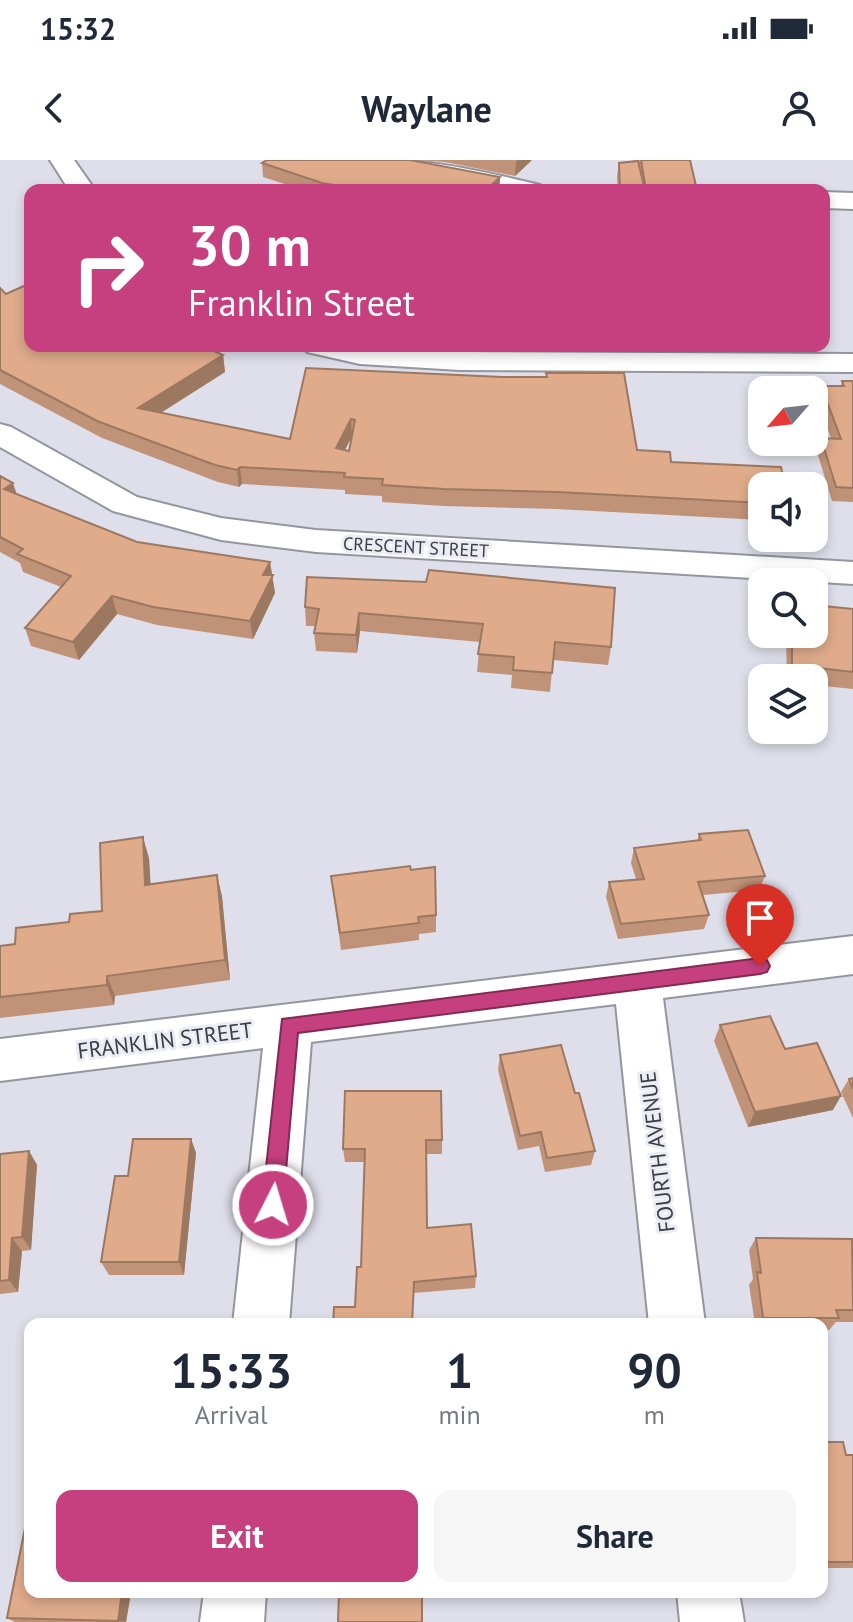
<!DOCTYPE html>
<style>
body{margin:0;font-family:"PT Sans",sans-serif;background:#f6f6f7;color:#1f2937;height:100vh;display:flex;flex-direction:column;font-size:30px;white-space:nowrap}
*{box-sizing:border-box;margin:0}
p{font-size:26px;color:#747a83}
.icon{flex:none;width:44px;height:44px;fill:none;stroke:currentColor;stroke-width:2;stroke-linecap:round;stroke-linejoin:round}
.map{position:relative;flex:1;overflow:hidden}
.drawer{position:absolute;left:24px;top:1158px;width:804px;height:280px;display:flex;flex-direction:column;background:#fff;border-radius:16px;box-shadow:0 4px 12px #0003}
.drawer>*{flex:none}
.banner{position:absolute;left:24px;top:24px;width:806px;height:168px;border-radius:16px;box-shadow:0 4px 12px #0003;background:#c6407f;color:#fff;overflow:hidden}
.needle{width:52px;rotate:242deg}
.fabs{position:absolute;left:748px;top:216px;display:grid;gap:16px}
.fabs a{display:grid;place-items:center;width:80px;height:80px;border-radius:16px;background:#fff;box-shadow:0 4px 12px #0003;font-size:40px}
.pin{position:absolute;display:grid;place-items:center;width:68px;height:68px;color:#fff;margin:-82px -34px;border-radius:50% 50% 50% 0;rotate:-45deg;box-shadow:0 0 8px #0007}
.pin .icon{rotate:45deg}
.me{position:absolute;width:88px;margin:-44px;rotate:5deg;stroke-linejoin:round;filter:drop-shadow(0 0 6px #0008)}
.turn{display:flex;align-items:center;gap:28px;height:168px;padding:0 32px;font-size:36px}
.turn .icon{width:104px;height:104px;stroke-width:2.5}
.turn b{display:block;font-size:56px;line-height:68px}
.eta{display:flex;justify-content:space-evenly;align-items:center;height:136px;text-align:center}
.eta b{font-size:48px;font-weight:700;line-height:56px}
.button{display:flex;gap:16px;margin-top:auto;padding:16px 32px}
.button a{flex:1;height:92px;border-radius:16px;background:#c6407f;color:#fff;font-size:32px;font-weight:700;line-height:92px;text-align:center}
.button a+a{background:#f6f6f7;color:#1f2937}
.status{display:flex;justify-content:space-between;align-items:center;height:56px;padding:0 40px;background:#fff;direction:ltr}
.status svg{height:22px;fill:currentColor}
header{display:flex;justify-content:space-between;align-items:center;height:104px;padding:0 32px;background:#fff;font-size:36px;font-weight:700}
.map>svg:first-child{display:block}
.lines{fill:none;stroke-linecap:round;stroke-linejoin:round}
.street-casing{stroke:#94959f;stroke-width:4}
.street{fill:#fff;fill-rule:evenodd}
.wall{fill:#c09378;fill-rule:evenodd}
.shaded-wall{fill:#9c7861}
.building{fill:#dfab8b;stroke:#9c7861;stroke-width:2;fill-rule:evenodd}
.route{fill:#c6407f;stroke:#812a53;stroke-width:2}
.labels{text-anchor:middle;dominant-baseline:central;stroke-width:6;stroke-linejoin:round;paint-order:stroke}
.far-street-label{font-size:18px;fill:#3c3c41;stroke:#ececf7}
.street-label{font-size:22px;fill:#3c3c41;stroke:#ececf7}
</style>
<div class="status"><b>15:32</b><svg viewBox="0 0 49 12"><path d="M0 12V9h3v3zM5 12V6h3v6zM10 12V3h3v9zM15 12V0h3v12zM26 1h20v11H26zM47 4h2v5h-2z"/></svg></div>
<header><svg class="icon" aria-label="back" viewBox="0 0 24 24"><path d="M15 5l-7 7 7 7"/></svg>Waylane<svg class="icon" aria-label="person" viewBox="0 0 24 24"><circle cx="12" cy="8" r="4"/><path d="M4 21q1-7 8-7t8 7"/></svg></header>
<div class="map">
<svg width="853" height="1462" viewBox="0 0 853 1462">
<rect width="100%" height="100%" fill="#dedfea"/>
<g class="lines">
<g class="street-casing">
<g id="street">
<path d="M50,0H74L95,30H69Z"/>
<path d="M389,0C434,0 495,14 540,25L544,30C485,30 448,23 392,5Z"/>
<path d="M824,32L853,33V49L824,48Z"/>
<path d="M302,186L460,192L853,194V212L460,210L360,204L307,192Z"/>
<path d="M0,264L11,267L137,337L221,358L316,370L853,402V424L316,392L221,380L113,351L0,287Z"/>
<path d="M853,776V814L663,838L705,1164H649L616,844L311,882L289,1164H233L263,888L0,921V879Z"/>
<path d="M204,1432H266L264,1462H200Z"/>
<path d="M677,1432H739L744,1462H680Z"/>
</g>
</g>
<use href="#street" class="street"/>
</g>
<g class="wall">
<path d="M418,0H532L515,16L445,2Z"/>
<path d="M636,0H690L697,30H618L617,17L619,3Z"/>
<path d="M262,3L500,17L499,30H303L263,17Z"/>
<path d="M0,128L6,134L28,129L223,195L225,212L161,253L290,279L306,208L637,290L671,302L762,326V360L556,349L444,346L382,342V336L345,334V330L242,324L239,327L218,322L102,278L0,224ZM352,276L349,291L345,290Z"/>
<path d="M842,221H853V342L832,341L817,292L821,278H831L817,240L821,226H841Z"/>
<path d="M0,316L17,334L137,382L270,402L275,433L253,479L157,465L117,454L79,500L31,486L25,468L61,427L23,412L20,403L0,392Z"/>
<path d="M307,417L611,487L608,505L553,500L550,532L511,528L512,515L477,512L480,482L360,471L357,493L316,491L314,473L315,466H306L305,447Z"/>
<path d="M853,449V529L814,525V518H787L786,474H814Z"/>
<path d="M699,674L765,716L759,730L703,735L709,755L704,769L618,779L606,737L609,722L636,719L631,703L634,688L697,681Z"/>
<path d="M149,698L150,724L217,715L222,737L230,820L115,836L114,845L0,858V786L15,784L69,762L102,751Z"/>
<path d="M411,710L436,755V772L419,774V780L341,790L331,716Z"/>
<path d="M720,865L785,889L833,950L748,967L714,881Z"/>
<path d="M500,895L575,933L595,991L591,1005L545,1012L539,986L518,990L498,910Z"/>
<path d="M853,918V958L841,932L849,919Z"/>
<path d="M345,931L442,980V994H426L427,1068L476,1116L475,1128L414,1133L355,1147L361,1107L365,1002H345L343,989Z"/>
<path d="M191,979L196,993L184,1115H109L101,1102L128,1016Z"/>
<path d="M29,991L37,1005L31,1090L22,1091L18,1132L0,1134V994Z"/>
<path d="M756,1078L853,1083V1162H836L829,1170H822V1164H755L749,1125L753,1119L749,1090Z"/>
<path d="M822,1282L846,1295H853V1408H822Z"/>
<path d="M30,1432H131L126,1462H15L7,1458Z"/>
<path d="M542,1432H638L632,1438H542Z"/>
</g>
<g class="shaded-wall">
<path d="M518,0H532L515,16L516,2Z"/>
<path d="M500,17L499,30H486Z"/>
<path d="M223,195L225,212L141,265L138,248Z"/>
<path d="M351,259L352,276L337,305L336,288Z"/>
<path d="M240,307L242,324L239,327L237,310Z"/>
<path d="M13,323L19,341L4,329Z"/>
<path d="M270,402L275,433L253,479L250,461L263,415Z"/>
<path d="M112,436L117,454L79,500L73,482Z"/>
<path d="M359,453L360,471L357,493L356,475Z"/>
<path d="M143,677L149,698L152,746L145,725Z"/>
<path d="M217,715L222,737L230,820L225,800Z"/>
<path d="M107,816L115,836L114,845L107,825Z"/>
<path d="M841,936L833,950L748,967L755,952Z"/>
<path d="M191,979L196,993L184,1115L179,1102Z"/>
<path d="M29,991L37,1005L31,1090L22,1077Z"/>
<path d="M12,1078L22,1091L18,1132L9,1120Z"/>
<path d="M122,1432H131L126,1462L118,1461Z"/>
</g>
<g class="building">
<path d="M267,0H410L500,17L486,30H364L322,23L262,3Z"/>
<path d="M641,0H690L697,30H646Z"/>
<path d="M638,1L645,30H620L619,3Z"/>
<path d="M24,126L28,129L30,128V186H202L223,195L138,248L290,279L306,208L502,217H547L546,213H624L637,290L670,292L671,302L781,307L785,326H762V343L558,332L444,329L382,325L383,319L344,317L345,313L240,307L237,310L215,305L97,261L0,210V128L6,134ZM351,259L355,260L349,291L336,288Z"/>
<path d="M842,221H853V328L836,327L821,278L841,279L821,226H844Z"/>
<path d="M0,316L13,323L4,329L137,382L270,402L263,415H273L250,461L153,447L112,436L73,482L25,468L71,416L17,394L23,389L0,377Z"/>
<path d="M429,410L615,428L611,487L555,482L552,513L513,510L514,497L478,494L483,464L359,453L356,475L314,473L319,449L305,447L307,417L426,422Z"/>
<path d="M814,445L853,449V512L792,505V474H814Z"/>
<path d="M748,670L765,716L698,722L709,755L621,764L609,722L644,719L634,688L701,680L699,674Z"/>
<path d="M143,677L145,725L217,715L225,800L107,816V825L0,837V786L15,784L16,768L69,762L70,754L102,751L100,683Z"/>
<path d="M410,706L411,710L435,707L436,755L418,757L419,763L340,773L331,716Z"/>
<path d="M770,856L785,889L817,883L841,936L755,952L720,865Z"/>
<path d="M561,885L575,933H579L595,991L547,998L541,972L520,976L500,895Z"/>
<path d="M853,918V929L849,919Z"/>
<path d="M345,931H441L442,980H426L427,1068L471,1064L476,1116L414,1122L412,1164H333L334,1147H355L357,1107H361L365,989H343Z"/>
<path d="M133,979H191L179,1102H101L115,1016H128Z"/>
<path d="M29,991L22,1077L12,1078L9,1120L0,1121V994Z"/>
<path d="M756,1078L852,1079L853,1150H836L839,1158H763L757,1112L761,1113Z"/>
<path d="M822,1282H843L846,1295H853V1402H822Z"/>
<path d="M30,1343V1432H122L118,1461L7,1458Z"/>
<path d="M339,1432H422V1462H338Z"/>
</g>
<path class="route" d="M760,798L767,800L770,806L767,812L760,814L298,873L283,1045L280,1052L273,1055L265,1052L262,1045L282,859Z"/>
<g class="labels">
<g class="far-street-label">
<text transform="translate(416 387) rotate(3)">CRESCENT STREET</text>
</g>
<g class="street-label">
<text transform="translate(165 880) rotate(-7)">FRANKLIN STREET</text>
<text transform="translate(657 992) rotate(-97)">FOURTH AVENUE</text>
</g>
</g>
</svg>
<div class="fabs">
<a><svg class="needle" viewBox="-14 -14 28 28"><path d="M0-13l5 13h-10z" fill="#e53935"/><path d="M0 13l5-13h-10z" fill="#747a83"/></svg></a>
<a><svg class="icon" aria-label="sound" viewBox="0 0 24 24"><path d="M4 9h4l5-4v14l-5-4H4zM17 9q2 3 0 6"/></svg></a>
<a><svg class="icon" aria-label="search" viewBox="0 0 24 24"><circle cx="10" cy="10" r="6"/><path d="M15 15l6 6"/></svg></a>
<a><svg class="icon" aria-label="layers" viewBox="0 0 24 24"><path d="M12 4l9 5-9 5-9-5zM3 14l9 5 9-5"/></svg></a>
</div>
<div class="pin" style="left:760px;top:806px;background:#d93025"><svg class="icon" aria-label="arrive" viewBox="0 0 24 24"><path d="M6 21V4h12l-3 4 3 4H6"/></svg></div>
<svg class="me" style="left:273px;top:1045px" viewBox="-20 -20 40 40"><circle r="17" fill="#c6407f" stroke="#fff" stroke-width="3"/><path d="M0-11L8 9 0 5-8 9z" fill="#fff"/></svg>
<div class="banner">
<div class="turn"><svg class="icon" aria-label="right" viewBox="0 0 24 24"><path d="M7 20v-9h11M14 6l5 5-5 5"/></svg><div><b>30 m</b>Franklin Street</div></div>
</div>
<section class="drawer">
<div class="eta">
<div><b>15:33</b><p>Arrival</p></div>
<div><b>1</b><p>min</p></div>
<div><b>90</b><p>m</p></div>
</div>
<div class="button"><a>Exit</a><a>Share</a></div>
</section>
</div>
